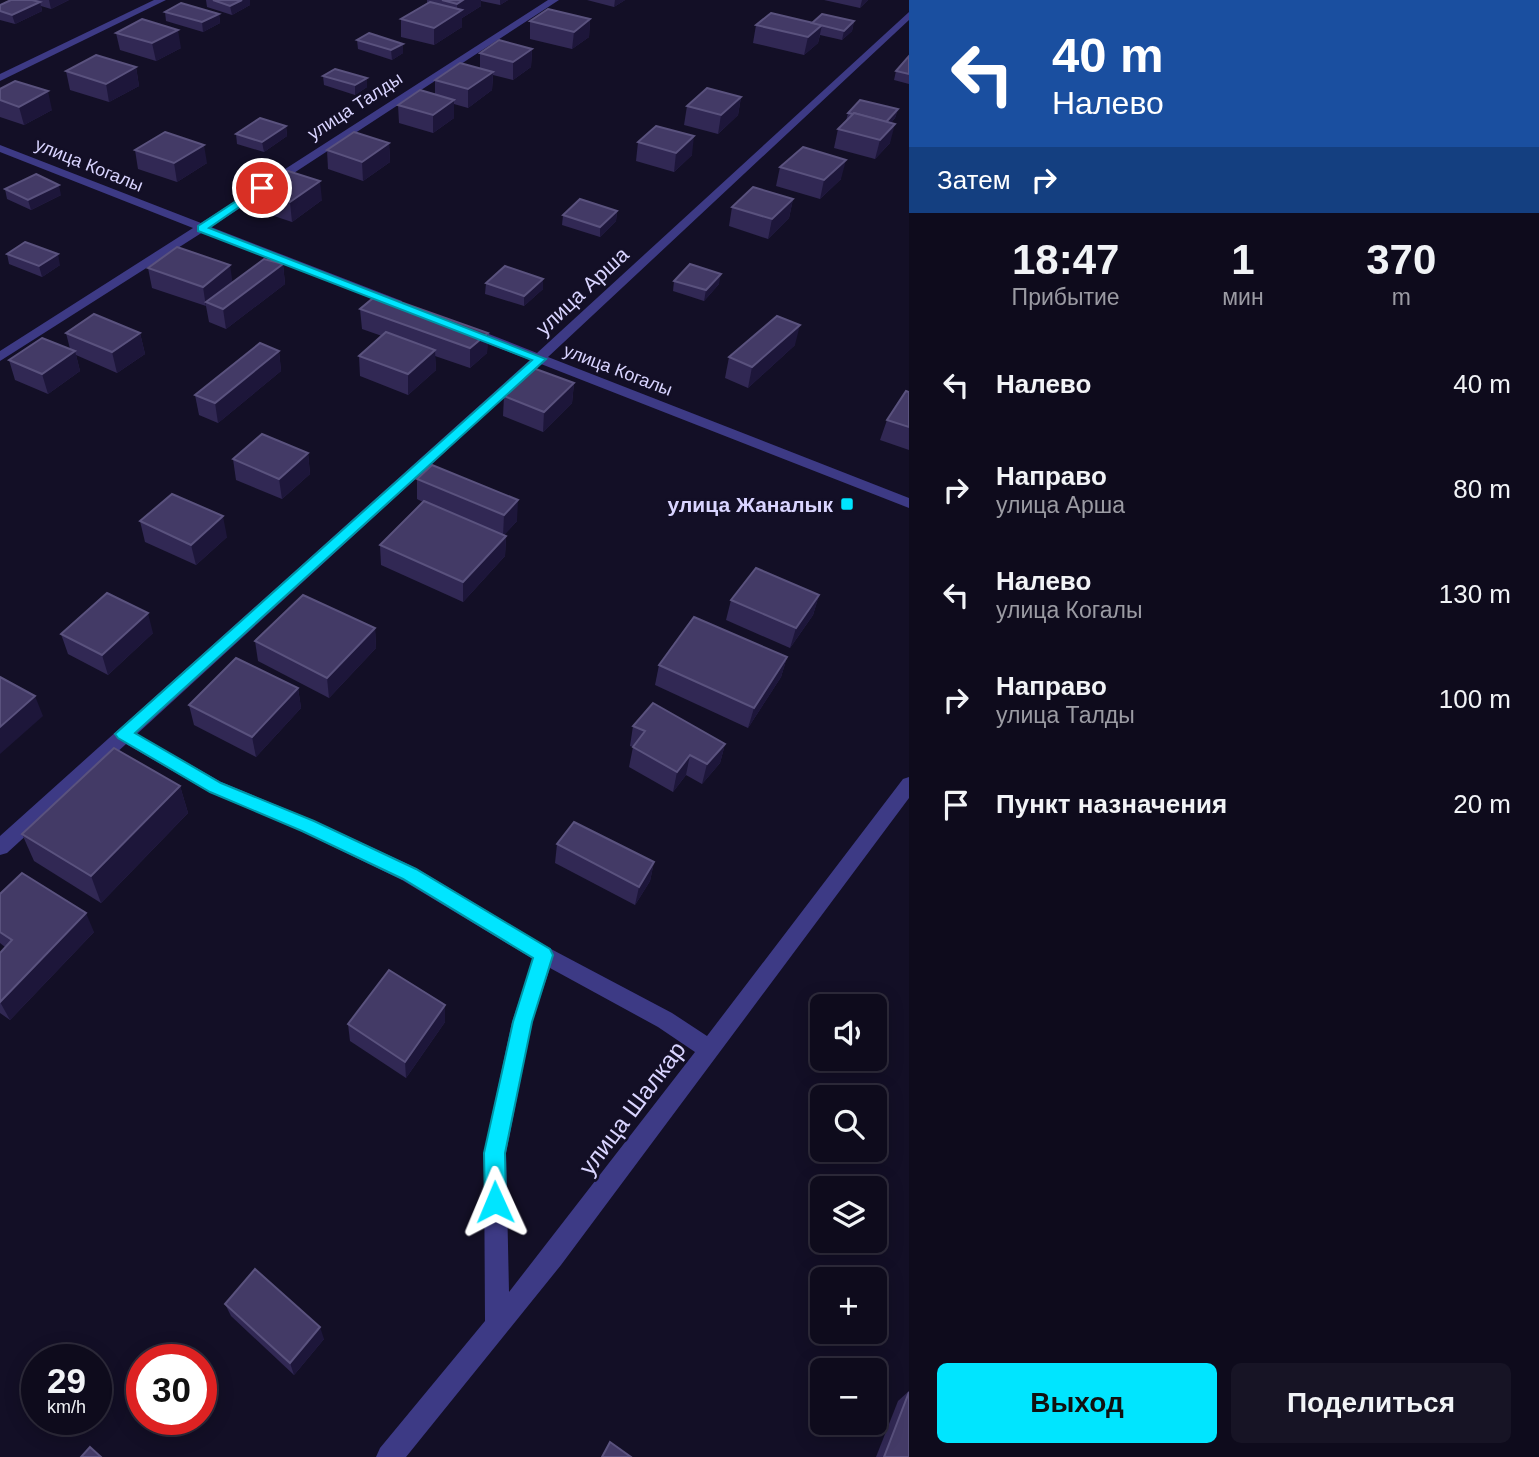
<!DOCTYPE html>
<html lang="ru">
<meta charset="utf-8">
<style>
body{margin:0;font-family:Arial,sans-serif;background:#171425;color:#f1f3f6;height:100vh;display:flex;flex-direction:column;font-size:26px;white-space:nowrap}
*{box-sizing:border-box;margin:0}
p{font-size:23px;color:#9b9ba3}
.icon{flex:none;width:38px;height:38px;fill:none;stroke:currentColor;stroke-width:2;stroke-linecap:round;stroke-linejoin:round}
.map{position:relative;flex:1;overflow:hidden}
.sheet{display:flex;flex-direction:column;background:#0e0b1c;width:630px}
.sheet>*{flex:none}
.hud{background:#1a4fa0;color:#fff;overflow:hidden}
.buttons{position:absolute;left:810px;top:994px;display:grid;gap:14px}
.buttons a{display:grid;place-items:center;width:77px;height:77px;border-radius:10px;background:#0e0b1c;box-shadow:0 4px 18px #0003,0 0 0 2px #2e2b3b;font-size:35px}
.speed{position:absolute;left:21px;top:1344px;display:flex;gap:14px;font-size:35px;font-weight:700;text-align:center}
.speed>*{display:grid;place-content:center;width:91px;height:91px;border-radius:50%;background:#0e0b1c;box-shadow:0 4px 18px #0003,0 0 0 2px #2e2b3b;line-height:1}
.speed small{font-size:18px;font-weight:400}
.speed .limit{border:10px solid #d22;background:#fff;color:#111}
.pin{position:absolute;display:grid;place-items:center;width:60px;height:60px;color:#fff;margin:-30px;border:4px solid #fff;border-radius:50%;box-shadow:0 2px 7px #0007}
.me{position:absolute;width:77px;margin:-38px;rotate:359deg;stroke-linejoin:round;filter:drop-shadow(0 0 5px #0008)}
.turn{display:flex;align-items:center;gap:24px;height:147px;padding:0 28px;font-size:32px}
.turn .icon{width:91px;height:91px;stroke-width:2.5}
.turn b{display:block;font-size:49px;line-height:60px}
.then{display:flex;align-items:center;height:66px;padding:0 28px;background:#0003;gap:14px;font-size:26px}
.eta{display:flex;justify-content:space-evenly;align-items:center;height:119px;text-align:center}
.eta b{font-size:42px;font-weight:600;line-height:49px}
.action{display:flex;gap:14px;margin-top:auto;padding:14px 28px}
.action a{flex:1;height:80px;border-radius:10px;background:#00e5ff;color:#111;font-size:28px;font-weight:600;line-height:80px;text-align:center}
.action a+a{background:#171425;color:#f1f3f6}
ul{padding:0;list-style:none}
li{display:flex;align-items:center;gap:21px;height:105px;padding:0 28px}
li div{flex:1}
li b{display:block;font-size:26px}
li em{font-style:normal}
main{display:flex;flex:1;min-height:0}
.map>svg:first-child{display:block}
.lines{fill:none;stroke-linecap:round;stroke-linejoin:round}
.minor{fill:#3d3a85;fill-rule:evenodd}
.wall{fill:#312854}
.shaded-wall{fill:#1d163a}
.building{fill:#433a66;stroke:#5a527e;stroke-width:2}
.route{fill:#00e5ff;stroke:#0095a6;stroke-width:2}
.poi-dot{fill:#00e5ff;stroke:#130f26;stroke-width:2.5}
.labels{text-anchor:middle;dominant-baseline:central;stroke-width:5;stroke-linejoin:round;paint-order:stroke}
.far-street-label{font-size:18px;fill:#d9d4ff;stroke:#130f26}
.street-label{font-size:21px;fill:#d9d4ff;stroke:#130f26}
.poi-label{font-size:21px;font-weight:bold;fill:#d9d4ff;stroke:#130f26;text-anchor:end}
.near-street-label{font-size:24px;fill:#d9d4ff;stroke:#130f26}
</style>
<main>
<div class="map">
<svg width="909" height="1457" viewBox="0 0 909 1457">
<rect width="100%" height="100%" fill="#130f26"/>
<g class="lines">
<g class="minor">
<path d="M154,0H166L0,81V74Z"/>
<path d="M548,0H559L211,227L402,301V307H394L203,232L0,361V351L193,228L0,152V145L201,223Z"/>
<path d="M909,12V20L548,357L909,498V508L541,364L137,734L221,782L315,821L416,868L551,949L672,1013L707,1036L903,779L909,777V798L561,1265L406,1457H376L380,1448L485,1321L484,1153L512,1022L533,959L402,880L301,831L209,792L126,744L7,853L0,855V836L530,360L461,333V327H471L537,353ZM550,968L658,1027L695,1052L509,1292L506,1153L532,1022Z"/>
</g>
</g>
<g class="wall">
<path d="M11,0H69L51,9L41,6L42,11L15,24L0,20V5Z"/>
<path d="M206,0H250V5L232,15L207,7Z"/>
<path d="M427,0H508L500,5L481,1V6L462,18V27L434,45L401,37V19L427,3Z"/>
<path d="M587,0H625L614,7Z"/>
<path d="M824,0H868L860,8Z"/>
<path d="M165,12L219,14L220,23L203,32L166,21Z"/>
<path d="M590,19L589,37L572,49L530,39V21Z"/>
<path d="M854,21L852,31L842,40L820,35L818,43L804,55L753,43L756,25Z"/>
<path d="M116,33L181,48L156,61L120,50Z"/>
<path d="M357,40L403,53L392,60L358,49Z"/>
<path d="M532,49L531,67L513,80L493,75L492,90L468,108L454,104V118L433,133L399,123L398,105L435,94V80L480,68V53Z"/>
<path d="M909,56V84L894,80L896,71Z"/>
<path d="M136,67L139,86L109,102L70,90L66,71Z"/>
<path d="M323,76L367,87L355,95L324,85Z"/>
<path d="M0,89L52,110L24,125L0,117Z"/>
<path d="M741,97L738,115L718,134L684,125L687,106Z"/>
<path d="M898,109L895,118L891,123L890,143L875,159L834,148L838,129L846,121L848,113Z"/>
<path d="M286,126L287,136L264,152L237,144L236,134Z"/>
<path d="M638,142L692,155L674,172L636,161Z"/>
<path d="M389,143L390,162L363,181L328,169L327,150Z"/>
<path d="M135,150L207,163L177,182L138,169Z"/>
<path d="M780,167L841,179L820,199L776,186Z"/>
<path d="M5,189L61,195L31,210L7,199Z"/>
<path d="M257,192L322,200L292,222L259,211Z"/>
<path d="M793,199L789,218L768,239L729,226L732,207Z"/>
<path d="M617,211L616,221L600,237L562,225L563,215Z"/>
<path d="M7,254L60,265L42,277L9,264Z"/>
<path d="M283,264L285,284L226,329L209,322L206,306L152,288L148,268L233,282Z"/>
<path d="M543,279V289L524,306L485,294L486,283Z"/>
<path d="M674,281L719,284L704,301L673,291Z"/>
<path d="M360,309L488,333L487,353L470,368L435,356L436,370L408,395L360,376L359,356L382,336L362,329Z"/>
<path d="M66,333H140L145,354L117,373L76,355L80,371L48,394L15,380L9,360L70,349Z"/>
<path d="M795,345L748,388L725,378L729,357Z"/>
<path d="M279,351L281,371L218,423L199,415L195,395Z"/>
<path d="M574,383L572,403L543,432L503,416L504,396Z"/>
<path d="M909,392V450L880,440L887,420Z"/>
<path d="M308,453L310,474L282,499L236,480L233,459Z"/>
<path d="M417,479L517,521L504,535L506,536L505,556L463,602L381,565L380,545L423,502L417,499Z"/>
<path d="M140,521L227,537L196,565L145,542Z"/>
<path d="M819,595L813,615L790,648L726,620L731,600Z"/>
<path d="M375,628L376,648L329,698L258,661L255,641Z"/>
<path d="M153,633L108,675L68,654L61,634Z"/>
<path d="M787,657L781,677L748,728L655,685L659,665Z"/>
<path d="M298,688L301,708L256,757L194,725L189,705Z"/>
<path d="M633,726L725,744L720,763L702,784L686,775L673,792L629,767L633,747L630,746Z"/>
<path d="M180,786L188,813L101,903L34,861L22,834Z"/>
<path d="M557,844L654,862L650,881L635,905L555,863Z"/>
<path d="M0,894L94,932L10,1020L0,1013V953L5,947L0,943Z"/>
<path d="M445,1022L406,1078L350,1041L348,1024Z"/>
<path d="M225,1304L324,1339L294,1375L231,1316Z"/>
<path d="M909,1391V1457H876L898,1401Z"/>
</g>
<g class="shaded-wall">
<path d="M49,0H69L51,9Z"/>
<path d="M242,0H250V5L232,15L230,6Z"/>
<path d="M463,0H481V6L462,18V27L434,45V28L457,13V4Z"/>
<path d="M500,0H508L500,5Z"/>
<path d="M615,0H625L614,7Z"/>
<path d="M862,0H868L860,8Z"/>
<path d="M40,2L42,11L15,24L12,15Z"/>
<path d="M219,14L220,23L203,32L202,22Z"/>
<path d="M590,19L589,37L572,49L574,32Z"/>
<path d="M854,21L852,31L842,40L844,31Z"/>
<path d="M822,25L818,43L804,55L808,37Z"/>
<path d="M178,30L181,48L156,61L152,43Z"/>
<path d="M403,44V53L392,60L391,50Z"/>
<path d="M532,49L531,67L513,80V62Z"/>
<path d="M136,67L139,86L109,102L106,84Z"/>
<path d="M493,72L492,90L468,108V89Z"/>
<path d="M367,78V87L355,95V85Z"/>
<path d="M48,91L52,110L24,125L19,107Z"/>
<path d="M741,97L738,115L718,134L721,115Z"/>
<path d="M454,100V118L433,133V115Z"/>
<path d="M898,109L895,118L883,132L886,123Z"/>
<path d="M895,124L890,143L875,159L880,140Z"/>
<path d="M286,126L287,136L264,152L262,142Z"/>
<path d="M694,136L692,155L674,172L676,153Z"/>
<path d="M389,143L390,162L363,181L362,162Z"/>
<path d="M204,145L207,163L177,182L174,163Z"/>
<path d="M846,160L841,179L820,199L824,180Z"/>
<path d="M320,181L322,200L292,222L290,202Z"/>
<path d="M59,185L61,195L31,210L28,200Z"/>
<path d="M793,199L789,218L768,239L772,219Z"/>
<path d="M617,211L616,221L600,237V227Z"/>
<path d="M58,254L60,265L42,277L39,266Z"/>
<path d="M283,264L285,284L226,329L223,309Z"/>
<path d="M230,265L233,285L206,302V307L203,287Z"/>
<path d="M721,274L719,284L704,301L706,290Z"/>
<path d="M543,279V289L524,306V296Z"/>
<path d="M800,325L795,345L748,388L752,367Z"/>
<path d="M140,333L145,354L117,373L112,352Z"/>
<path d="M488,333L487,353L470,368V348Z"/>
<path d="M435,350L436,370L408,395V374Z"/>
<path d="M75,351L80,371L48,394L42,374Z"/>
<path d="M279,351L281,371L218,423L215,403Z"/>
<path d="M574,383L572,403L543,432L544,412Z"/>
<path d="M308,453L310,474L282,499L279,479Z"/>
<path d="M518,500L517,521L503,536L504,515Z"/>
<path d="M223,516L227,537L196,565L191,545Z"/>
<path d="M506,536L505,556L463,602V582Z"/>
<path d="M819,595L813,615L790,648L796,628Z"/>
<path d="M148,613L153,633L108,675L102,655Z"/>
<path d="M375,628L376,648L329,698L327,678Z"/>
<path d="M787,657L781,677L748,728L754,708Z"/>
<path d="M298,688L301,708L256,757L252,737Z"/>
<path d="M35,696L43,716L0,754V727Z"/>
<path d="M725,744L720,763L702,784L707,764Z"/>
<path d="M690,755L686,775L673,792L677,772Z"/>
<path d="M180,786L188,813L101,903L91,876Z"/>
<path d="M654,862L650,881L635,905L639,887Z"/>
<path d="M86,913L94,932L10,1020L0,1002Z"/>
<path d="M445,1005V1022L406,1078L405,1062Z"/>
<path d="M320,1327L324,1339L294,1375L290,1363Z"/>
</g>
<g class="building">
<path d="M11,0H32L40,2L12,15L0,11V5Z"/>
<path d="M213,0H242L230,6Z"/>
<path d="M442,0H463L457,4Z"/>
<path d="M430,2L462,10L434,28L401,19Z"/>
<path d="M181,3L219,14L202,22L165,12Z"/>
<path d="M548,9L590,19L574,32L530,21Z"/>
<path d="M771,13L822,25L808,37L756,25Z"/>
<path d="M822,14L854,21L844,31L812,23Z"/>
<path d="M142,19L178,30L152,43L116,33Z"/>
<path d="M369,33L403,44L391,50L357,40Z"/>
<path d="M499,40L532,49L513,62L480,53Z"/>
<path d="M96,55L136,67L106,84L66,71Z"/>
<path d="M909,56V74L896,71Z"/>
<path d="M460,63L493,72L468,89L435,80Z"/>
<path d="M335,69L367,78L355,85L323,76Z"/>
<path d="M15,81L48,91L19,107L0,100V89Z"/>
<path d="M707,88L741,97L721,115L687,106Z"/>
<path d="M420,90L454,100L433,115L398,105Z"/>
<path d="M860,100L898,109L886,122L854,113L853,114L848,113Z"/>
<path d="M854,113L895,124L880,140L838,129Z"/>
<path d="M260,118L286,126L262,142L236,134Z"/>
<path d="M656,126L694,136L676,153L638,142Z"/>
<path d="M165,132L204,145L174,163L135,150Z"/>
<path d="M354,132L389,143L362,162L327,150Z"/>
<path d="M803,147L846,160L824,180L780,167Z"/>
<path d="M288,171L320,181L290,202L257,192Z"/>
<path d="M36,174L59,185L28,200L5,189Z"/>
<path d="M753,187L793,199L772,219L732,207Z"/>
<path d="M580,199L617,211L600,227L563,215Z"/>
<path d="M25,242L58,254L39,266L7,254Z"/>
<path d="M177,247L230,265L203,287L148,268Z"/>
<path d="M264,259L283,264L223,309L206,302Z"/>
<path d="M690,264L721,274L706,290L674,281Z"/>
<path d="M505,266L543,279L524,296L486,283Z"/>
<path d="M378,294L488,333L470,348L360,309Z"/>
<path d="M94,314L140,333L112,352L66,333Z"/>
<path d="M777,316L800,325L752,367L729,357Z"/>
<path d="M386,332L435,350L408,374L359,356Z"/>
<path d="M42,338L75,351L42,374L9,360Z"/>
<path d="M260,343L279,351L215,403L195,395Z"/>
<path d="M533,368L574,383L544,412L504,396Z"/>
<path d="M906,391L909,392V427L887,420Z"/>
<path d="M262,434L308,453L279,479L233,459Z"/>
<path d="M432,465L518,500L504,515L417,479Z"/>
<path d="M172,494L223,516L191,545L140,521Z"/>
<path d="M424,501L506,536L463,582L380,545Z"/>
<path d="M756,568L819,595L796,628L731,600Z"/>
<path d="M107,593L148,613L102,655L61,634Z"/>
<path d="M303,595L375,628L327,678L255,641Z"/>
<path d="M694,617L787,657L754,708L659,665Z"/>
<path d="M236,658L298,688L252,737L189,705Z"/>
<path d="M0,677L35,696L0,727Z"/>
<path d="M653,703L725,744L707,764L690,755L677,772L633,747L645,731L633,726Z"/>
<path d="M114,748L180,786L91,876L22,834Z"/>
<path d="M574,822L654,862L639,887L557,844Z"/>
<path d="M22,873L86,913L0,1002V953L12,940L0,932V894Z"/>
<path d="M389,970L445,1005L405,1062L348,1024Z"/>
<path d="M255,1269L320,1327L290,1363L225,1304Z"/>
<path d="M909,1392V1457H884Z"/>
<path d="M610,1442L631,1457H602Z"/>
<path d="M90,1447L101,1457H81Z"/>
</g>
<path class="route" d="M259,186L267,188L209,228L546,359L135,733L221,783L314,821L416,869L550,949L553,955L532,1022L505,1153L506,1202L503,1210L495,1213L488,1210L485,1202L484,1153L513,1022L533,958L403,879L302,831L210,792L118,738L115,734L532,360L198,231V226Z"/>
<rect class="poi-dot" x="840" y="497" width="14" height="14" rx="3.5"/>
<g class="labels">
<g class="far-street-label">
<text transform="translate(355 106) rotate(-33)">улица Талды</text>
<text transform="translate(89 165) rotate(22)">улица Когалы</text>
<text transform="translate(618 370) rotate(21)">улица Когалы</text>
</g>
<g class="street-label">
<text transform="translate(582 291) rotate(-43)">улица Арша</text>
</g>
<g class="poi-label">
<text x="833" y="504">улица Жаналык</text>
</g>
<g class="near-street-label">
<text transform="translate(632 1108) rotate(-53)">улица Шалкар</text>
</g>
</g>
</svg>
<div class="buttons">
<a><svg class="icon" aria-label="sound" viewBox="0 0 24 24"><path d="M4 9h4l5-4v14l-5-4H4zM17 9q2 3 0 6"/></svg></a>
<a><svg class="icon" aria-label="search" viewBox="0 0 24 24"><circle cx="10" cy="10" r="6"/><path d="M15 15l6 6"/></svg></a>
<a><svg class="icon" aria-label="layers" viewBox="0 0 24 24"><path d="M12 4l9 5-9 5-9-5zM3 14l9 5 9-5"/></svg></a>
<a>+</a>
<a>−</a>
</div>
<div class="speed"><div>29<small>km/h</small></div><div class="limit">30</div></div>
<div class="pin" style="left:262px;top:188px;background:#d93025"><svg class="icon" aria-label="arrive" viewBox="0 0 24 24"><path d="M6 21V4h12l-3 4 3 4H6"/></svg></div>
<svg class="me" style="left:495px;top:1202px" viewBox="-20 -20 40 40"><path d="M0-17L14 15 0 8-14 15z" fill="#00e5ff" stroke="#fff" stroke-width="4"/></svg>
</div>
<section class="sheet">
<div class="hud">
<div class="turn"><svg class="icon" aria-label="left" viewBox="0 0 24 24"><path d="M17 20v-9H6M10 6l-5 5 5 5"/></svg><div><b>40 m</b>Налево</div></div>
<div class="then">Затем<svg class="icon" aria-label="right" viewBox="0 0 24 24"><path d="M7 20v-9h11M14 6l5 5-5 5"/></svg></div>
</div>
<div class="eta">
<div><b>18:47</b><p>Прибытие</p></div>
<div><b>1</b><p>мин</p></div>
<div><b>370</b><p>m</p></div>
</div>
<ul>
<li><svg class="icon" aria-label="left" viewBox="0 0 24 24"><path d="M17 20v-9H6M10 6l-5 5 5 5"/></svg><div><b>Налево</b></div><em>40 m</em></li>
<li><svg class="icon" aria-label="right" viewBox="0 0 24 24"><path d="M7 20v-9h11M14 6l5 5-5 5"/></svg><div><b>Направо</b><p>улица Арша</p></div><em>80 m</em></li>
<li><svg class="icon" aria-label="left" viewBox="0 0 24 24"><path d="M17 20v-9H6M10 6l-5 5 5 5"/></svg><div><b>Налево</b><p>улица Когалы</p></div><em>130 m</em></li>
<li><svg class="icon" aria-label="right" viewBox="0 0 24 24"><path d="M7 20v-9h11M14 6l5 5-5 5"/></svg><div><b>Направо</b><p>улица Талды</p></div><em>100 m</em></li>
<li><svg class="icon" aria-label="arrive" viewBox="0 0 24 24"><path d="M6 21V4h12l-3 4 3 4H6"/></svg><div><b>Пункт назначения</b></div><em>20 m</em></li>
</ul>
<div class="action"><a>Выход</a><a>Поделиться</a></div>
</section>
</main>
